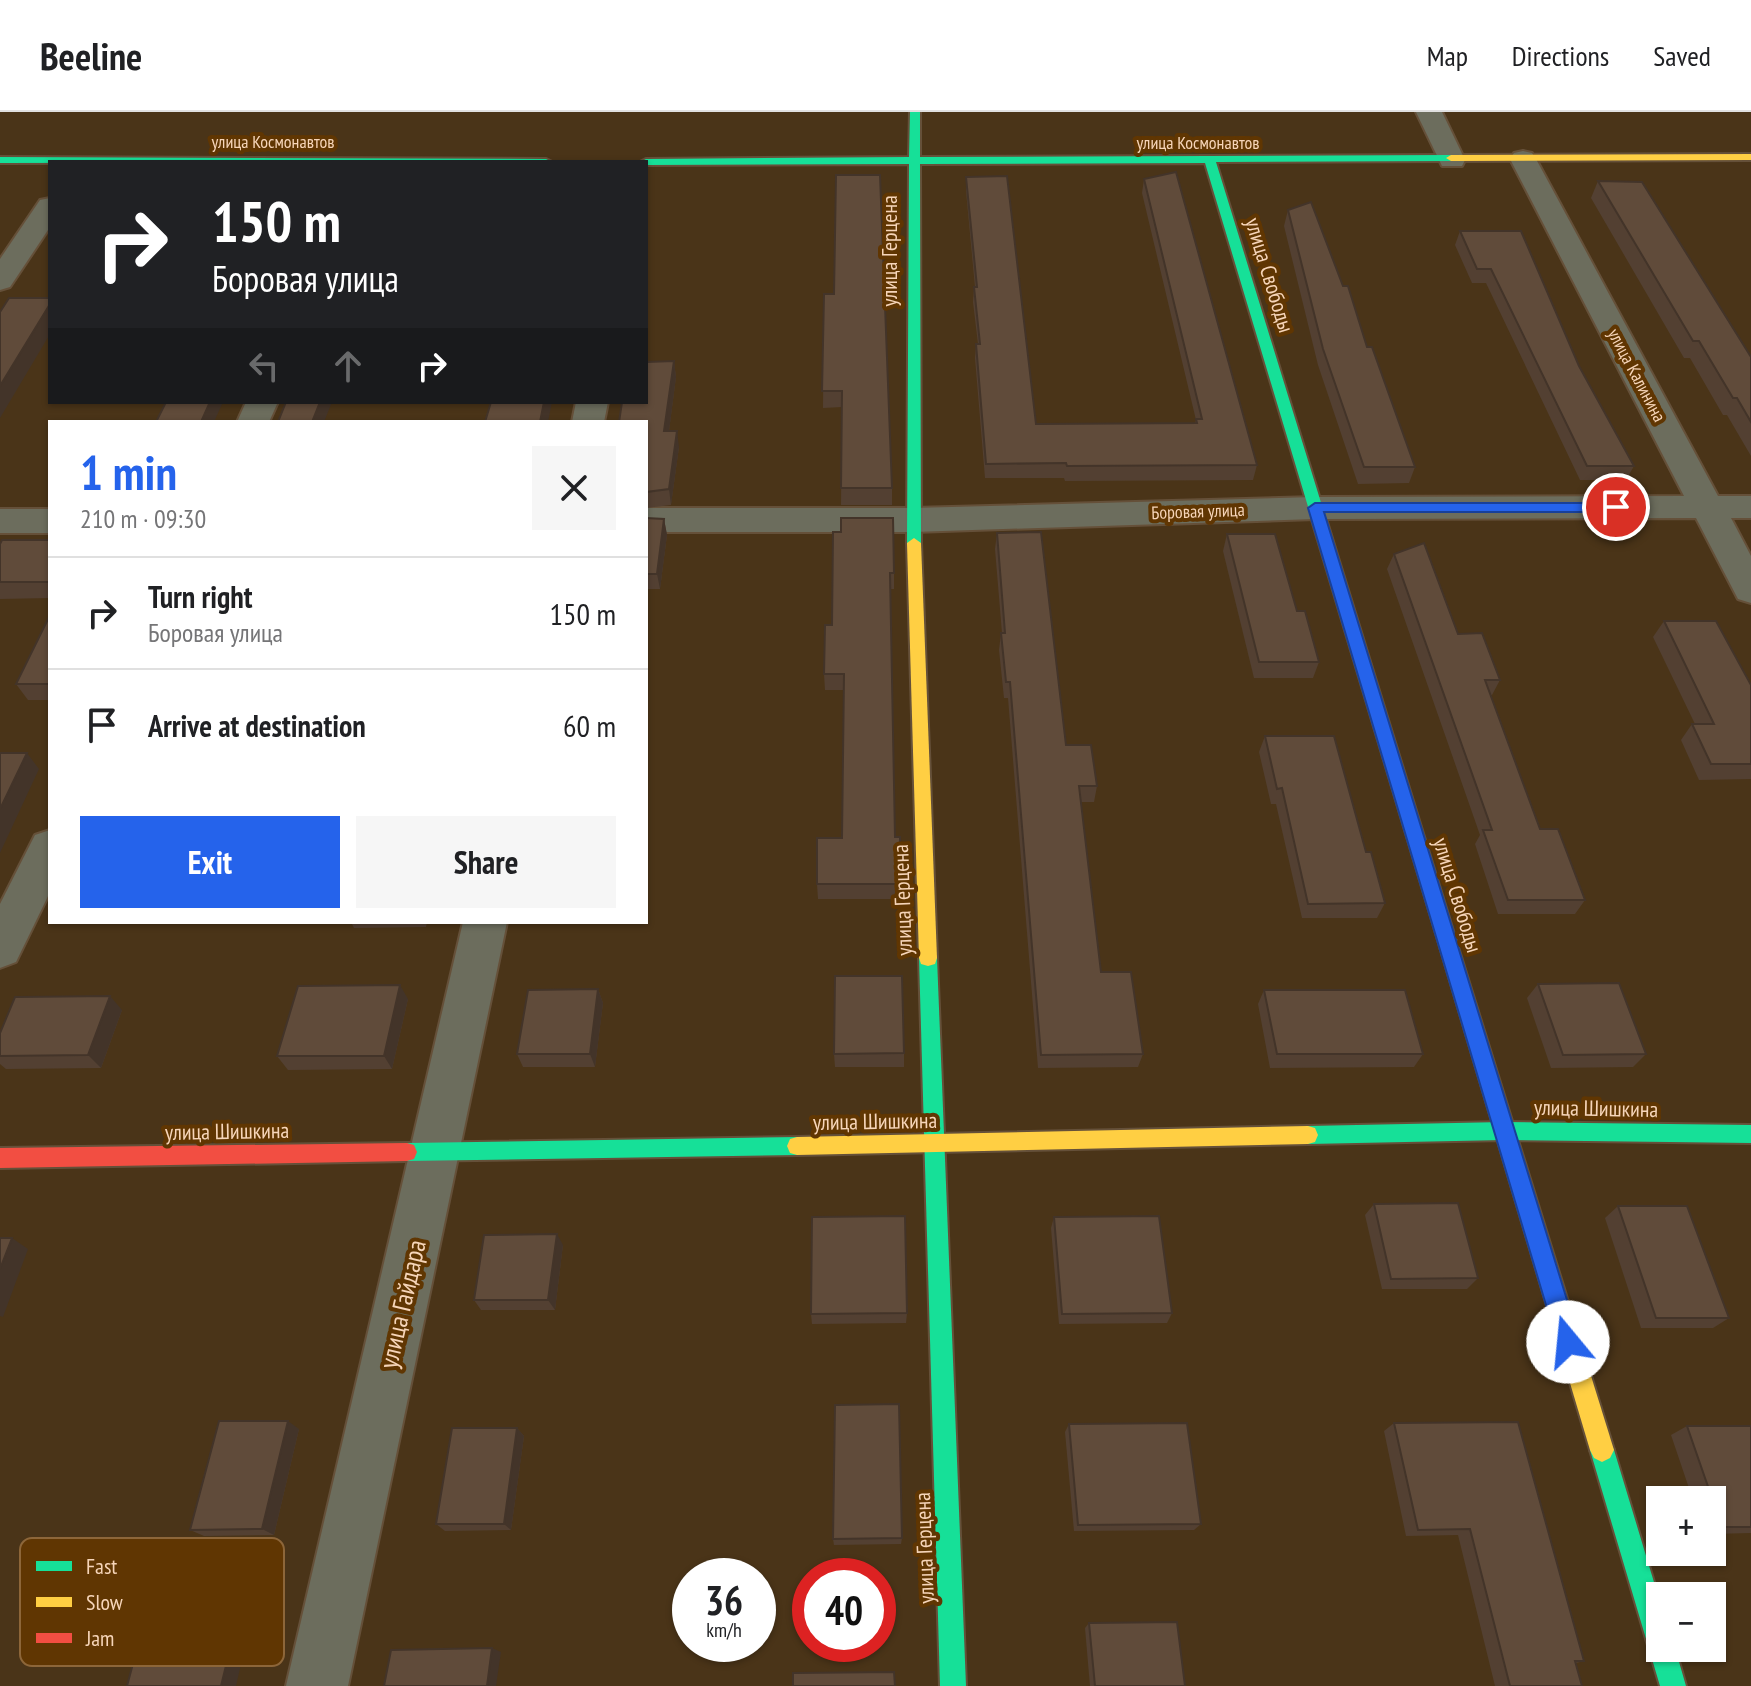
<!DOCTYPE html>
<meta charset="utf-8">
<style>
body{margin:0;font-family:"PT Sans Narrow",sans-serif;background:#f6f6f6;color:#202124;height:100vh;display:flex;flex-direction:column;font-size:30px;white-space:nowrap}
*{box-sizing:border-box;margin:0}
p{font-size:26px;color:#757577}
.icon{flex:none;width:44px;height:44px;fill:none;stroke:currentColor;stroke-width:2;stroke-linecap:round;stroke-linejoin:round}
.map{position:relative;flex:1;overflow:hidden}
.side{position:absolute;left:48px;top:308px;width:600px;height:504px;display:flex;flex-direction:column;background:#fff;border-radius:0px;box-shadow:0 2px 6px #0004}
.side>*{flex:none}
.banner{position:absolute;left:48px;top:48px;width:600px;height:244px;border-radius:0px;box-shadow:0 2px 6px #0004;background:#202124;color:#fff;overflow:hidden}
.buttons{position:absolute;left:1646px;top:1374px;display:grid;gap:16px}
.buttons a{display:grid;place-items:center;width:80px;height:80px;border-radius:0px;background:#fff;box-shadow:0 2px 6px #0004;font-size:40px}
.speed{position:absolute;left:672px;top:1446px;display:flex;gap:16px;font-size:40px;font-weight:700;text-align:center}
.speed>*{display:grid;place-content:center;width:104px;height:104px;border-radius:50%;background:#fff;box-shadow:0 2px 6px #0004;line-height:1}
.speed small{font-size:20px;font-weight:400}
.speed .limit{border:12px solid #d22;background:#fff;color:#111}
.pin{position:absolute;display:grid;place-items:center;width:68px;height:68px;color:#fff;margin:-34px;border:4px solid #fff;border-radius:50%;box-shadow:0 2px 8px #0007}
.me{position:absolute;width:88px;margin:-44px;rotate:343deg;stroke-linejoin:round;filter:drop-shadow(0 0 6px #0008)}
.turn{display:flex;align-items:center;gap:28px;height:168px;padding:0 32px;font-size:36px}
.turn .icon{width:104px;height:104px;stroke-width:2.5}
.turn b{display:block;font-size:56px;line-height:68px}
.lanes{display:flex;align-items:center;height:76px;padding:0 32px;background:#0003;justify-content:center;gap:40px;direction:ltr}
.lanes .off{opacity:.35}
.round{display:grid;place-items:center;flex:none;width:84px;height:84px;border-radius:0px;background:#f6f6f6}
.headline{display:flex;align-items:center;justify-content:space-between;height:136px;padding:0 32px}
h1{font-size:48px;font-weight:700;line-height:60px;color:#2563eb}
.primary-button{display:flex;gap:16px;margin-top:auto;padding:16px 32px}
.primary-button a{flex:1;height:92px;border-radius:0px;background:#2563eb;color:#fff;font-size:32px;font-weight:700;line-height:92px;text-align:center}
.primary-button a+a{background:#f6f6f6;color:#202124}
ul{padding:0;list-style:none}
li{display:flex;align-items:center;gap:24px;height:112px;padding:0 32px;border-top:2px solid #e0e0e0}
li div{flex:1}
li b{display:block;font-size:30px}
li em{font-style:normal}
header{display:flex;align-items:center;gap:48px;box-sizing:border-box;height:112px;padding:0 40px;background:#fff;border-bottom:2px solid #e0e0e0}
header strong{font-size:38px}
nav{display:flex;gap:44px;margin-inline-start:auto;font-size:28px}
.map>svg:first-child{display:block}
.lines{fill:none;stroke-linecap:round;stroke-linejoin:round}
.street-casing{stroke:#655039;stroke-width:4}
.fast-casing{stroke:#655039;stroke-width:4}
.slow-casing{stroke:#655039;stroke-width:4}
.jam-casing{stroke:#655039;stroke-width:4}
.street{fill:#6c6d5d;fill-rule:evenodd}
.fast{fill:#16e098;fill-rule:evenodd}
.slow{fill:#ffcf43;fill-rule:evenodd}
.jam{fill:#f24e42;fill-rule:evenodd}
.wall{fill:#534032}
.shaded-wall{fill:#433429}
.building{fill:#604b3a;stroke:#433429;stroke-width:2}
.route{fill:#2563eb;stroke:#184099;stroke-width:2}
.labels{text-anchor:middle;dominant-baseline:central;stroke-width:8;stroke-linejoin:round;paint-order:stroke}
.far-street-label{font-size:18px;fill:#f6d5b9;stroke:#603602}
.street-label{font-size:22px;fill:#f6d5b9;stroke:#603602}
.near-street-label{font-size:26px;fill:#f6d5b9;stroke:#603602}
.key{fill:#603602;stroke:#8d6639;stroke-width:2}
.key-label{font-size:22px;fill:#f6d5b9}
</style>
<header>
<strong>Beeline</strong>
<nav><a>Map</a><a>Directions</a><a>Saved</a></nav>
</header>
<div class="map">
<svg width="1751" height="1574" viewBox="0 0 1751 1574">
<rect width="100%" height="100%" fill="#4a3418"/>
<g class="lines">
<g class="street-casing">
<g id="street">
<path d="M1416,0H1442L1465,48L1462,54H1442Z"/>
<path d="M1523,39L1532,41L1536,47L1718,384H1751V406H1731L1751,444V491L1738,487L1696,406L1315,407L913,420H646V396H913L1315,385L1684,384L1510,47L1514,41Z"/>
<path d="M50,86V115L10,175L0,178V147L40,88Z"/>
<path d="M246,290H278L269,310H237Z"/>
<path d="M576,290H608L604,310H572Z"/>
<rect x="0" y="397" width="50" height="24"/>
<path d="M50,718V780L16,850L0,856V792L35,723Z"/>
<path d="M463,810H507L348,1574H286Z"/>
</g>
</g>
<g class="fast-casing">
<g id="fast">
<path d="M910,0H920V45L1451,43L1456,46L1451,49L1216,50L1458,835L1456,840L1449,843L1442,840L1440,835L1205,51L920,52L921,431L914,436L907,431L909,52L646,53V50H640L646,47L909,45Z"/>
<path d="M0,45L546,47L552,50L0,51Z"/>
<path d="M928,838L935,840L937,846L966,1574H940L919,846L921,840Z"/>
<path d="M1504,1010L1751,1013V1031L1504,1028L1308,1032L1301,1030L1298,1023L1301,1016L1308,1014Z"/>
<path d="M797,1025L804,1027L807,1034L804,1041L797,1043L407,1049L400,1047L397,1040L400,1033L407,1031Z"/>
<path d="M1602,1326L1610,1330L1614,1338L1660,1490V1536H1675L1686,1574H1660L1590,1338L1594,1330Z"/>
</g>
</g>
<g class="slow-casing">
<g id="slow">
<path d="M1751,42V48L1451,49L1446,46L1451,43Z"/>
<path d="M914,426L921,431L937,846L935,852L928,854L921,852L919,846L907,431Z"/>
<path d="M1449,827L1456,830L1458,835L1614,1338L1610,1346L1602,1350L1594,1346L1590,1338L1440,835L1442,830Z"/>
<path d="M1308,1014L1315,1016L1318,1023L1315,1030L1308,1032L797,1043L790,1041L787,1034L790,1027L797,1025Z"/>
</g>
</g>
<g class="jam-casing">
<path id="jam" d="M407,1031L414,1033L417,1040L414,1047L407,1049L0,1056V1036Z"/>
</g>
<use href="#street" class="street"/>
<use href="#fast" class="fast"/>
<use href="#slow" class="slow"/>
<use href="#jam" class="jam"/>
</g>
<g class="wall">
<path d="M966,65L1036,312L1195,311L1196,308L1142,81L1144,67L1257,353L1253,368L1065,369L1064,366H985L975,246L976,232H978L973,190L974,175H975L966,79Z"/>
<path d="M1598,69L1751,245V344L1727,303H1723L1690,246H1684L1591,86Z"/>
<path d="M1288,98L1343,174L1367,235L1415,355L1409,371L1358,372L1318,253L1284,114Z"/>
<path d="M1460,119L1579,254L1634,354L1626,368H1580L1486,171H1472L1455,133Z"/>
<path d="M824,182L892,376V393H841L842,295L823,296Z"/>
<path d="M674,249L676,265L669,319L679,335L671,393L646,396V310Z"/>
<path d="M646,406L664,407L667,423L660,477H646Z"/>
<path d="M833,420L894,461V477H890L895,725L901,772V787H818L817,772L842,726L844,578H825L824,562L832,513Z"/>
<path d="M997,421L1066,633L1097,674L1094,690H1081L1101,860L1143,942L1138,955L1038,956L1008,586H1004L999,538L1001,521H1002L995,437Z"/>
<path d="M1227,422L1297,499L1319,550L1313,566H1254L1223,439Z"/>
<path d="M50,428V486L0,487V432Z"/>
<path d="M1394,442L1458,522L1500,568L1492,583H1490L1540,717L1585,788L1575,802H1498L1475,732L1480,723L1387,457Z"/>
<path d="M50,503V588H28L16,572Z"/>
<path d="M1664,509L1751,573V667L1699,668L1681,628L1692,612H1695L1653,525Z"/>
<path d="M1265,624L1366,740L1385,791L1377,806H1302L1276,692H1271L1259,640Z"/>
<path d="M71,810H139L138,811L72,812Z"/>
<path d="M351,810H427L426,815L354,816Z"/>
<path d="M541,810H613V812H542Z"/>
<path d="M1538,872L1646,942L1633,955L1551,956L1527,886Z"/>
<path d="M598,877L603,891L595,955H523L517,942Z"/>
<path d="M1264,878L1423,942L1414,955L1270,956L1258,892Z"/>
<path d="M408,887L392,957L288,958L277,944Z"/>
<path d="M122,898L101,956L6,957L0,952V921Z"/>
<path d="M904,941V955H835L834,942Z"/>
<path d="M1374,1092L1478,1166L1467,1177H1382L1365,1103Z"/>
<path d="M1618,1094L1729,1206L1713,1216H1641L1605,1106Z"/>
<path d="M1054,1105L1172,1201L1167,1211L1059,1212L1051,1116Z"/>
<path d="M563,1133L555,1198H481L474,1188Z"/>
<path d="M907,1201L906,1211L812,1212L811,1202Z"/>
<path d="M1394,1311L1584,1549L1576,1551L1582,1574H1495L1458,1423L1406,1424L1384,1319Z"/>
<path d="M1069,1312L1201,1412L1194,1418L1074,1419L1065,1320Z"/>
<path d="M1687,1314H1751V1421L1712,1422V1388H1693L1671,1323Z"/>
<path d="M517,1316L524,1324L511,1418L445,1419L436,1412Z"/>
<path d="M299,1317L274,1423L204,1424L190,1418Z"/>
<path d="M902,1426L901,1432L834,1433L833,1427Z"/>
<path d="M1089,1511L1185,1574H1090L1085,1516Z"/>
</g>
<g class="shaded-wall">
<path d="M50,192V222L0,306V274Z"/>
<path d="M674,249L676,265L667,335L664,319Z"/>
<path d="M210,290H223L214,310H201Z"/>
<path d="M320,290H332L324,310H312Z"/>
<path d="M544,290H552L548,310H540Z"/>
<path d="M677,319L679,335L671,393L669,377Z"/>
<path d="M664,407L667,423L660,477L657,462Z"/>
<path d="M27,641L39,657L0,741V697Z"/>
<path d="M400,873L408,887L392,957L384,944Z"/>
<path d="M598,877L603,891L595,955L590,942Z"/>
<path d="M110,884L122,898L101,956L88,943Z"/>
<path d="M557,1122L563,1133L555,1198L548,1188Z"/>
<path d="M12,1126L28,1137L3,1205L0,1204V1157Z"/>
<path d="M288,1309L299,1317L274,1423L262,1417Z"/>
<path d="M517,1316L524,1324L511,1418L504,1412Z"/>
<path d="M235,1517L248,1521L236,1574H221Z"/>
<path d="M492,1536L501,1540L496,1574H487Z"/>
</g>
<g class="building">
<path d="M1176,60L1257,353L1067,354L1066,351L986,352L976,232H980L974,175H977L966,65L1007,64L1036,312L1197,311L1196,307H1202L1144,67Z"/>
<path d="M836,63H880L892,376H841L842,279H822L824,182H834Z"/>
<path d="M1598,69L1642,70L1751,245V310L1737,286H1733L1699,229H1693Z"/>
<path d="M1311,90L1343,174H1348L1367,235H1372L1415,355H1364L1323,237L1288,98Z"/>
<path d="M1460,119H1521L1579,254L1634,354H1587L1491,157H1477Z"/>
<path d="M9,186H50V192L0,274V200Z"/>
<path d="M674,249L664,319H677L669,377L646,380V310H619L622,290H646V250Z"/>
<path d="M166,290H210L201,310H156Z"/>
<path d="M286,290H320L312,310H278Z"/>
<path d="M491,290H544L540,310H485Z"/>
<path d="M646,406L664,407L657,462H646Z"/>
<path d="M841,406H893L894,461H890L895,725H900L901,772H817V726H842L844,562H824L825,513H832L833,420H841Z"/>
<path d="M1041,420L1066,633H1091L1097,674H1079L1101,860H1131L1143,942L1041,943L1010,570H1006L1001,521H1005L997,421Z"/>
<path d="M1227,422H1275L1297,499H1305L1319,550H1259Z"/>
<path d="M2,428H50V470H0V432Z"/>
<path d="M1424,431L1458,522L1482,521L1500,568H1485L1540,717H1558L1585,788H1508L1483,718H1492L1394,442Z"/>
<path d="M50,503V572H16Z"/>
<path d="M1664,509H1716L1751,573V652H1711L1692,612H1714Z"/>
<path d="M1265,624H1334L1366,740H1371L1385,791L1308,792L1282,676L1277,677Z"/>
<path d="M0,641H27L0,697Z"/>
<path d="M835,864H902L904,941L834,942Z"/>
<path d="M1619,871L1646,942L1563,943L1538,872Z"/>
<path d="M400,873L384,944H277L298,874Z"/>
<path d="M598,877L590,942H517L528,878Z"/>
<path d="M1264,878H1405L1423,942H1277Z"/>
<path d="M110,884L88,943L0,944V921L15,885Z"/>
<path d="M1458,1091L1478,1166L1391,1167L1374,1092Z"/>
<path d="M1618,1094H1687L1729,1206H1656Z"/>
<path d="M905,1104L907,1201L811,1202L812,1105Z"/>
<path d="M1159,1104L1172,1201L1062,1202L1054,1105Z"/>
<path d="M557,1122L548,1188H474L484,1123Z"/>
<path d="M0,1126H12L0,1157Z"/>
<path d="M899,1292L902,1426L833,1427L835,1293Z"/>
<path d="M219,1309H288L262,1417L190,1418Z"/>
<path d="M1518,1310L1584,1549H1575L1582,1574H1510L1470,1417L1418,1418L1394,1311Z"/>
<path d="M1187,1311L1201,1412L1078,1413L1069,1312Z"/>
<path d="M1687,1314H1751V1415H1722Z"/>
<path d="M452,1316H517L504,1412H436Z"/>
<path d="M1177,1510L1185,1574H1095L1089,1511Z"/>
<path d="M235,1517L221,1574H127L142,1518Z"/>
<path d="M492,1536L487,1574H384L391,1538Z"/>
<path d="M894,1560L895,1574H793V1561Z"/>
</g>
<path class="route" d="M1315,391H1616L1623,395L1616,400H1324L1580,1230L1576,1238L1568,1241L1560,1238L1557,1230L1308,396Z"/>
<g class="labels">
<g class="far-street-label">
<text x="273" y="29">улица Космонавтов</text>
<text x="1198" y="30">улица Космонавтов</text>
<text transform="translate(1637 263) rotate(62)">улица Калинина</text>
<text transform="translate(1198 399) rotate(-2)">Боровая улица</text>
</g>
<g class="street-label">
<text transform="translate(889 139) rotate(-90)">улица Герцена</text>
<text transform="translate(1270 163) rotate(73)">улица Свободы</text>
<text transform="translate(1458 783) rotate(73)">улица Свободы</text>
<text transform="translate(902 788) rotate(-92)">улица Герцена</text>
<text transform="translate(1596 996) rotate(1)">улица Шишкина</text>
<text transform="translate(875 1009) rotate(-1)">улица Шишкина</text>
<text transform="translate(227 1019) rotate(-1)">улица Шишкина</text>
<text transform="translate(924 1436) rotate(-92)">улица Герцена</text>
</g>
<g class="near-street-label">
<text transform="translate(402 1192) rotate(-77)">улица Гайдара</text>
</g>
</g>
<rect x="20" y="1426" width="264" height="128" rx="12" class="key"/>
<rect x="36" y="1449" width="36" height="10" fill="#16e098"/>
<rect x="36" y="1485" width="36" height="10" fill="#ffcf43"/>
<rect x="36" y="1521" width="36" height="10" fill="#f24e42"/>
<g class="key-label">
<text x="86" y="1462">Fast</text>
<text x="86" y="1498">Slow</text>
<text x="86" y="1534">Jam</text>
</g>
</svg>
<div class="buttons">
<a>+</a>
<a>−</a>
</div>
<div class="speed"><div>36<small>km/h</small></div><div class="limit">40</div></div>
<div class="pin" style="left:1616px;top:395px;background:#d93025"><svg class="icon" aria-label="arrive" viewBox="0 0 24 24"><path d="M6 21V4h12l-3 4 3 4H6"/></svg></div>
<svg class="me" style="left:1568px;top:1230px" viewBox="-20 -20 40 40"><circle r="19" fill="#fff"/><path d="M0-13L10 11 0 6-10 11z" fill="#2563eb"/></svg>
<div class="banner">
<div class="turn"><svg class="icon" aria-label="right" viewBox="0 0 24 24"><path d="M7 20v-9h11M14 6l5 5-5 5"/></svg><div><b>150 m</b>Боровая улица</div></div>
<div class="lanes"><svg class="icon off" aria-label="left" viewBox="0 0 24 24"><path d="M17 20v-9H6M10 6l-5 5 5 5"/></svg><svg class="icon off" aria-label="ahead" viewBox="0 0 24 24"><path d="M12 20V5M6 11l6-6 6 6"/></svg><svg class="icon" aria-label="right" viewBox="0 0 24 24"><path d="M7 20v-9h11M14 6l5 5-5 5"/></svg></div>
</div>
<section class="side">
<div class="headline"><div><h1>1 min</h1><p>210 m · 09:30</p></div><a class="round"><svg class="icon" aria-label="close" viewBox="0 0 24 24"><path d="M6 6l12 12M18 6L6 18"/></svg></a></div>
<ul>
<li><svg class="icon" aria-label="right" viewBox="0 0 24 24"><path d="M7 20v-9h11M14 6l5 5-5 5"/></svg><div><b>Turn right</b><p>Боровая улица</p></div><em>150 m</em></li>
<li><svg class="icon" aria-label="arrive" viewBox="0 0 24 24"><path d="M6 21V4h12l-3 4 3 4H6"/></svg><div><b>Arrive at destination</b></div><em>60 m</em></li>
</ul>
<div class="primary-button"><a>Exit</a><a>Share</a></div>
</section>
</div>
